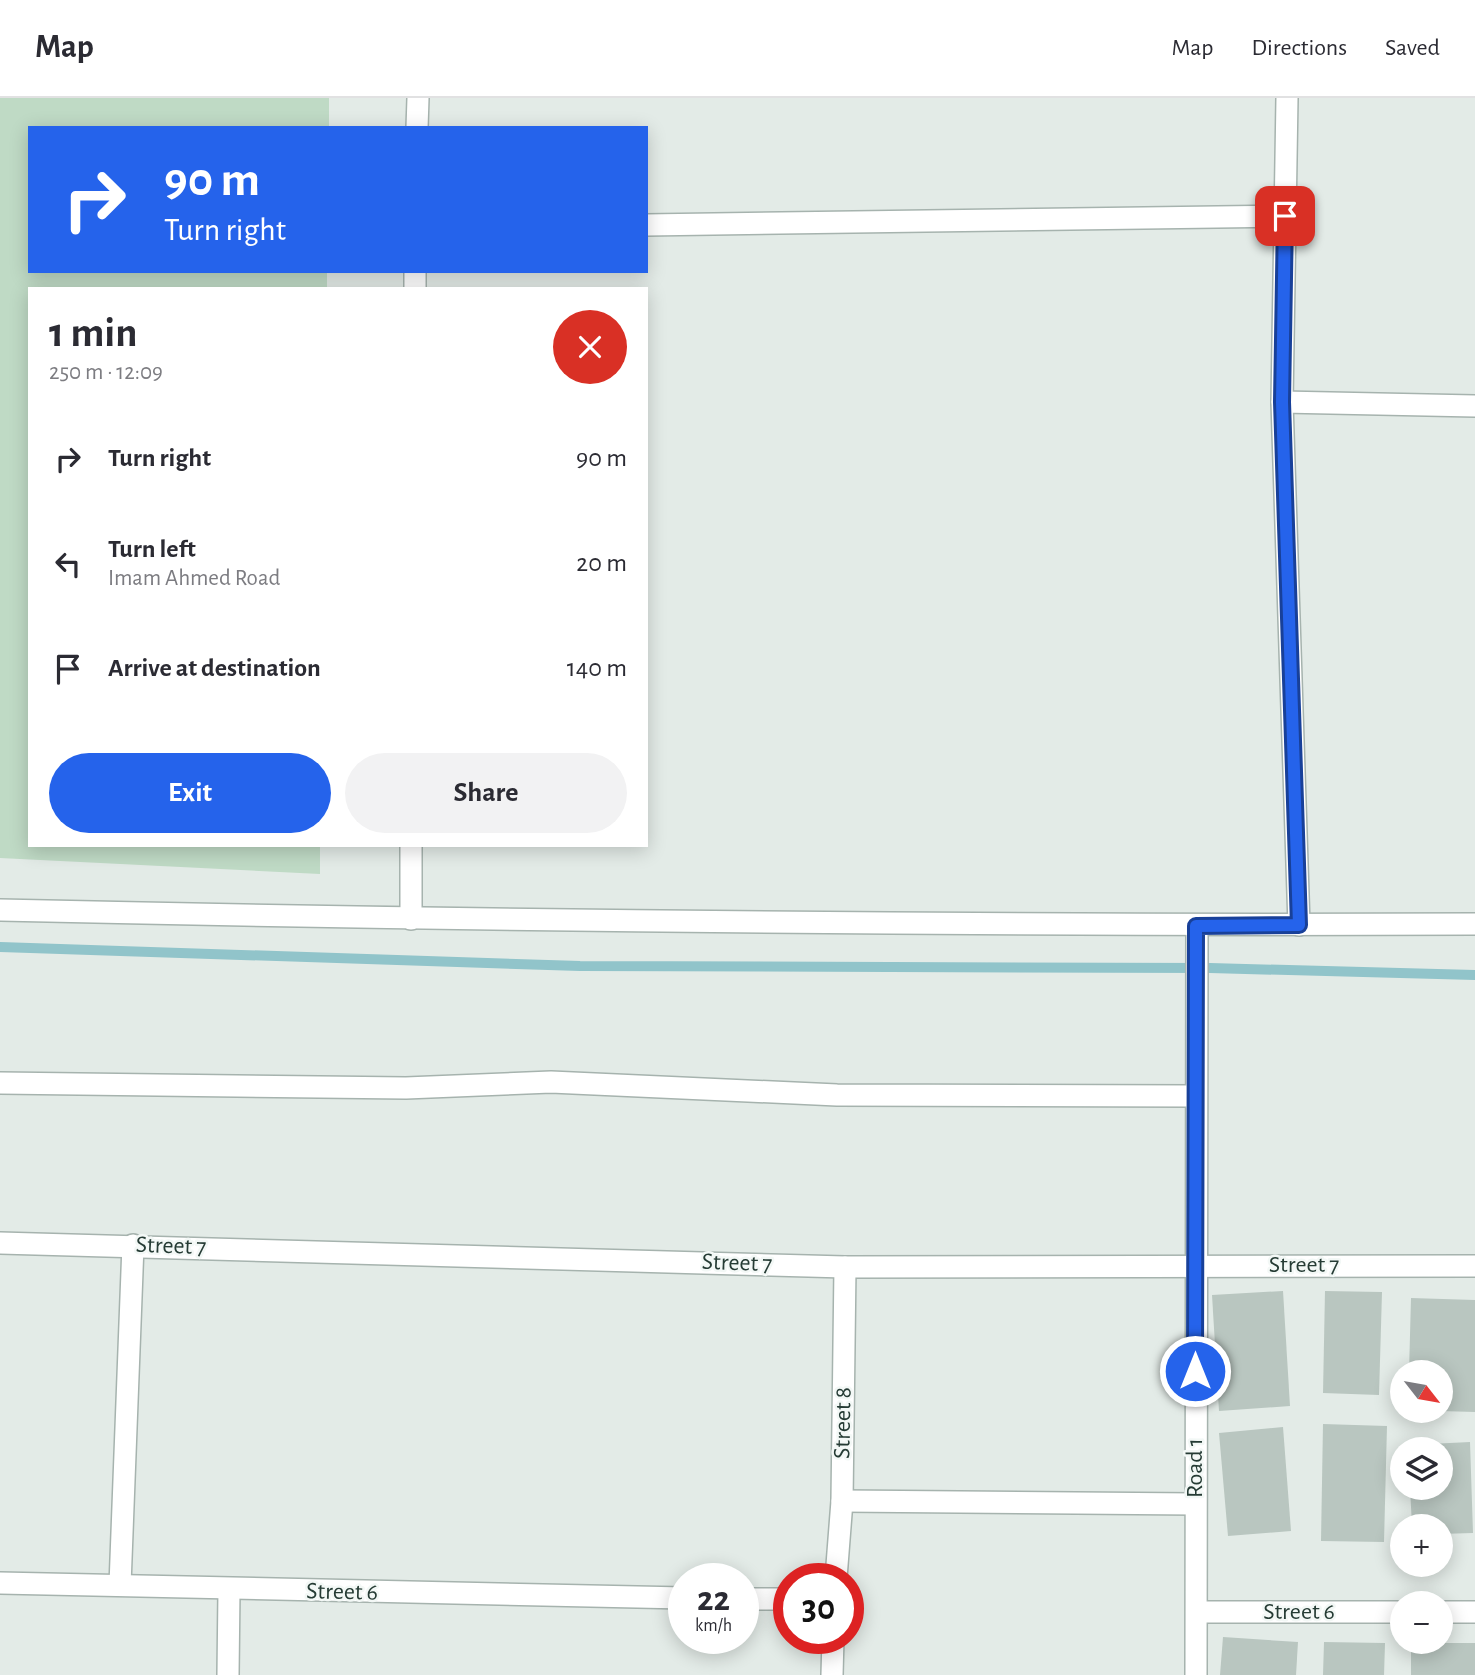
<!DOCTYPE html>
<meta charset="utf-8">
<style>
body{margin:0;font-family:"Alegreya Sans",sans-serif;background:#f2f2f3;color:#2b2b33;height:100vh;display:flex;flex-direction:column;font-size:26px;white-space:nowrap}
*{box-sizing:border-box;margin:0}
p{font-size:23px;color:#7c7c81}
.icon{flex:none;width:38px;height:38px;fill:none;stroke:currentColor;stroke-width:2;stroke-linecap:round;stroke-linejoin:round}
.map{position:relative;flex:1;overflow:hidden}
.panel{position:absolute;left:28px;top:189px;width:620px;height:560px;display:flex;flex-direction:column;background:#fff;border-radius:0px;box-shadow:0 4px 18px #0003}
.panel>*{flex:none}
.guide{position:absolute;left:28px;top:28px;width:620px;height:147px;border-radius:0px;box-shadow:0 4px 18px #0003;background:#2563eb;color:#fff;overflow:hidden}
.needle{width:46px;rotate:121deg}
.tools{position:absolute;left:1390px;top:1262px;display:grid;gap:14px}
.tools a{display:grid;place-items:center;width:63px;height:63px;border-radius:50%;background:#fff;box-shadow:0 4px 18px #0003;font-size:35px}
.speed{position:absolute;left:668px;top:1465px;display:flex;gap:14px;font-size:35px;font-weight:700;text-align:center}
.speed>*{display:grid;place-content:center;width:91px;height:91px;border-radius:50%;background:#fff;box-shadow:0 4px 18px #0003;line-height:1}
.speed small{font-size:18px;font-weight:400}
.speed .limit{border:10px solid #d22;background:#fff;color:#111}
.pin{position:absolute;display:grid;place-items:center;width:60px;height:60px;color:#fff;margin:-30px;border-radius:14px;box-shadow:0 4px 10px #0006}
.me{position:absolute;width:77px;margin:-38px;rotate:0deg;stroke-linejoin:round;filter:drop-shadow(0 0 5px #0008)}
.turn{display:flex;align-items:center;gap:24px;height:147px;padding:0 21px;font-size:32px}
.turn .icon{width:91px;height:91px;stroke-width:2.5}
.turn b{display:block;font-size:49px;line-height:60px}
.round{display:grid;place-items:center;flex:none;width:74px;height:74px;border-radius:37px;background:#f2f2f3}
.headline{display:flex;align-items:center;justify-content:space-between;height:119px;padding:0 21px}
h1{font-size:42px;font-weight:700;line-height:52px}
.cta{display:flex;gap:14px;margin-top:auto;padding:14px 21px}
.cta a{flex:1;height:80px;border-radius:42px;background:#2563eb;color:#fff;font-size:28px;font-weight:700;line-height:80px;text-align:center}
.cta a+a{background:#f2f2f3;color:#2b2b33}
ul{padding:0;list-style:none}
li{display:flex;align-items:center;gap:21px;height:105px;padding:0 21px}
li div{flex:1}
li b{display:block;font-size:26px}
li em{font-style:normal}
header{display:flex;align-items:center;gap:42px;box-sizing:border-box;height:98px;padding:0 35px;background:#fff;border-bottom:2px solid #e1e1e2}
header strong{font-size:33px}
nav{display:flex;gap:38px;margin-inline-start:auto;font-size:24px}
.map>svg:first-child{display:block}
.green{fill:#bfdac5}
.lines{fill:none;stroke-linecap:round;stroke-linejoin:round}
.stream{stroke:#91c4ca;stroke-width:10}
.building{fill:#b9c6c0}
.minor-casing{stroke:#a6b3ae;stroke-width:24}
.tertiary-casing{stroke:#a6b3ae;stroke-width:24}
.minor{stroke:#fff;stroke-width:21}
.tertiary{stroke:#fff;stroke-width:21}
.route-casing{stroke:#184099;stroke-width:18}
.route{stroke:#2563eb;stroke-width:12}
.labels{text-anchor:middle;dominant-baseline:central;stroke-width:5;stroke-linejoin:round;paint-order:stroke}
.street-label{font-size:24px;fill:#253b34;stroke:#f3f8f6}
</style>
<header>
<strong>Map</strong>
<nav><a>Map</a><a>Directions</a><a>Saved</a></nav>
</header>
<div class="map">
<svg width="1475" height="1577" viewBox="0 0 1475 1577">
<rect width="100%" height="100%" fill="#e3ebe7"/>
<path class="green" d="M0,0H329V30H30V173H327V191H30V747H320V776L0,760Z"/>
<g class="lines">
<path class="stream" d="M0,849L580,868L1210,870L1475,877"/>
</g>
<g class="building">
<path d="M1283,1193L1290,1308L1219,1313L1212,1197Z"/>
<path d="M1325,1193L1382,1194L1379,1297L1323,1295Z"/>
<path d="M1411,1200L1475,1202V1314L1440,1313V1274H1409Z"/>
<path d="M1323,1326L1387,1328L1384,1444L1321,1443Z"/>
<path d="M1283,1329L1291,1433L1228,1438L1219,1335Z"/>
<path d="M1470,1344L1473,1435L1440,1436V1428H1412L1410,1390H1440V1351H1409V1347Z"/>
<path d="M1223,1539L1298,1544L1296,1577H1220Z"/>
<path d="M1324,1544L1385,1545L1384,1577H1323Z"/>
<rect x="1411" y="1545" width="64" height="32"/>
</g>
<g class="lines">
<g class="minor-casing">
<g id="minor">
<path d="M646,127L1285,118"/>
<path d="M1282,304L1475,308"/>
<path d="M0,985L406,990L551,984L837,997L1195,998"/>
<path d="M0,1145L845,1169L1475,1168"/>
<path d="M842,1403L1195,1406"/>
<path d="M836,1480L842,1403L845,1169"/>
<path d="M0,1485L684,1500"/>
<path d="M120,1487L133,1147"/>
<path d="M744,1501H789"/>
<path d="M1197,1514H1402"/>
<path d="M1440,1514H1475"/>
<path d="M228,1577L229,1492"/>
<path d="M832,1577L833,1540"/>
<path d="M1196,1577L1197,828"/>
</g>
</g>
<g class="tertiary-casing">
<g id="tertiary">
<path d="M1287,0L1282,304L1299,827"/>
<path d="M417,30L418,0"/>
<path d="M415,191V173"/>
<path d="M0,812C492,823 983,828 1475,826"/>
<path d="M411,821V747"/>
</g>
</g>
<use href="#minor" class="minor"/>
<use href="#tertiary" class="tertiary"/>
</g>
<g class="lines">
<g class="route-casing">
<path id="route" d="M1195,1273L1196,828L1299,827L1282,304L1285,118"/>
</g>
<use href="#route" class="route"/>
</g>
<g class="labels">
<g class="street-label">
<text transform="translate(171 1148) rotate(2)">Street 7</text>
<text transform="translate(737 1165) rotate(2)">Street 7</text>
<text x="1304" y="1167">Street 7</text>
<text transform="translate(843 1325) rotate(-89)">Street 8</text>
<text transform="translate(1195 1370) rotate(-90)">Road 1</text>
<text transform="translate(342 1494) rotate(1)">Street 6</text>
<text x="1299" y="1514">Street 6</text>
</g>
</g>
</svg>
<div class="tools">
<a><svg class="needle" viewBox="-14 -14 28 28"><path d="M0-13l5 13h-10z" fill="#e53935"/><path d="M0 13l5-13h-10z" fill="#7c7c81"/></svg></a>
<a><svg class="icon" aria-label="layers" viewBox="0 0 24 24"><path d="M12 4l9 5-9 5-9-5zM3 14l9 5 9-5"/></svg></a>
<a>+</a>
<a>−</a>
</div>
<div class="speed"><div>22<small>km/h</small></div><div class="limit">30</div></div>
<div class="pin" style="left:1285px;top:118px;background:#d93025"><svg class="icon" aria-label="arrive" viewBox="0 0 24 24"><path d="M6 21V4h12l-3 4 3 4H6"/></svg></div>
<svg class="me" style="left:1195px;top:1273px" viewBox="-20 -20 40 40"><circle r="17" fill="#2563eb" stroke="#fff" stroke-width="3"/><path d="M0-11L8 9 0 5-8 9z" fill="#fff"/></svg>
<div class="guide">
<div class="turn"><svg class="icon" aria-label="right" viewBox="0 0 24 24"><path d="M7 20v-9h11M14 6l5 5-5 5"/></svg><div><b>90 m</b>Turn right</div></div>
</div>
<section class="panel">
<div class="headline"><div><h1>1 min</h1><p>250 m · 12:09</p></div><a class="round" style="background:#d93025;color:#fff"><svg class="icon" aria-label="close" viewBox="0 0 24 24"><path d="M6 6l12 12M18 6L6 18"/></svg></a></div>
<ul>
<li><svg class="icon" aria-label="right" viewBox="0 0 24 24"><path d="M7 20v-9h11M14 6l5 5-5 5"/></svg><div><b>Turn right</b></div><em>90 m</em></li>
<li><svg class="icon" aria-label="left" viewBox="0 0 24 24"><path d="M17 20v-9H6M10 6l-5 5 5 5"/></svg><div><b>Turn left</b><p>Imam Ahmed Road</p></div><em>20 m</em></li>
<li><svg class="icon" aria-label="arrive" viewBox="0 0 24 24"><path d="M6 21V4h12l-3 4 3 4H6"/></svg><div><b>Arrive at destination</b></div><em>140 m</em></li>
</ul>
<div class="cta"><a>Exit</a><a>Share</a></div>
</section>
</div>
